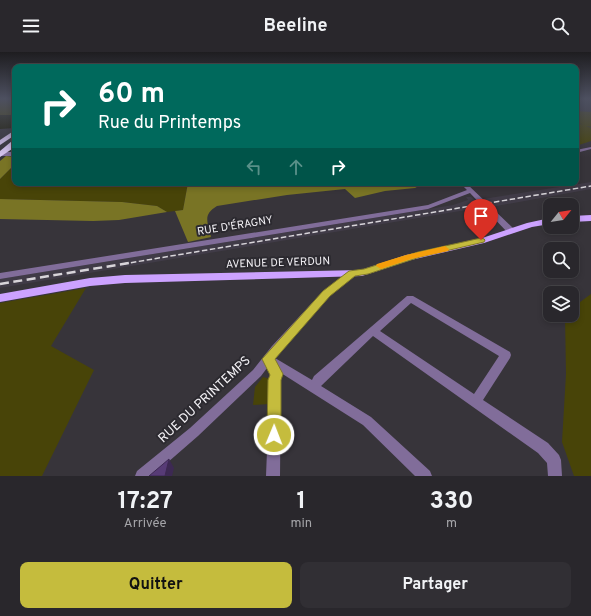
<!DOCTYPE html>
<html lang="fr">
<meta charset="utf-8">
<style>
body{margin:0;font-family:Overpass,sans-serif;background:#312f34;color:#f1f3f6;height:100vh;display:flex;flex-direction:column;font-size:15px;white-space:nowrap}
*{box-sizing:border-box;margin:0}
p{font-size:13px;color:#a5a5a9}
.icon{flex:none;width:22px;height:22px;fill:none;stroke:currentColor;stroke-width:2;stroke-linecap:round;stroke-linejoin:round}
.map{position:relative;height:424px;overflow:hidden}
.panel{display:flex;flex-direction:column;background:#29272c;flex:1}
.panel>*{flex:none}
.banner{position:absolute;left:12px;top:12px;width:567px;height:122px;border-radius:8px;box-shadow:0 2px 6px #0003,0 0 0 1px #454448;background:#00695c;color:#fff;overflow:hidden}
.needle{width:26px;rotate:60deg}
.fabs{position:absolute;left:543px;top:146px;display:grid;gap:8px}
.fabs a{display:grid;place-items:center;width:36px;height:36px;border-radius:8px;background:#29272c;box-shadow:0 2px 6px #0003,0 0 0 1px #454448;font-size:20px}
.pin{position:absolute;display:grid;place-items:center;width:34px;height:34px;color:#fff;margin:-41px -17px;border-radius:50% 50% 50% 0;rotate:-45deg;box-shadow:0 0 4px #0007}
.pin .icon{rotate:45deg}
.me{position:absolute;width:44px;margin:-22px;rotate:1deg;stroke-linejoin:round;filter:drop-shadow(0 0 3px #0008)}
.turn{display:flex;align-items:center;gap:14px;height:84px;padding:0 20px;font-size:18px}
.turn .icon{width:52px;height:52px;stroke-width:2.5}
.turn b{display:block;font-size:28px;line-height:34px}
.lanes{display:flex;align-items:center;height:38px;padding:0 20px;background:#0003;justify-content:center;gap:20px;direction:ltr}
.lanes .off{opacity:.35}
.eta{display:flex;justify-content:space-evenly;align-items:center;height:68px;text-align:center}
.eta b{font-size:24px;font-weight:700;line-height:28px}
.button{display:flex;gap:8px;margin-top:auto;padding:8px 20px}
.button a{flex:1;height:46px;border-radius:8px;background:#c5bc3d;color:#111;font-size:16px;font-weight:700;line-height:46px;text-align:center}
.button a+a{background:#312f34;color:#f1f3f6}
header{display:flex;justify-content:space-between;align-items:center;height:52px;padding:0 20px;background:#29272c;font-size:18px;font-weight:700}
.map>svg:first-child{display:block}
.built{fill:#403b47}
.green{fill:#484408}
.forest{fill:#797425}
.water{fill:#1c1b03}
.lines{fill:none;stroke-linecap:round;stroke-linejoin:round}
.minor{fill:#816d9a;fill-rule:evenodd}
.major{fill:#cca2ff;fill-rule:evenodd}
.highway{fill:#dcc9f5;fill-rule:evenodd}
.rail-far1{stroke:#d7d4d9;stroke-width:1.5;stroke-dasharray:5.5 2.5;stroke-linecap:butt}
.rail{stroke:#d7d4d9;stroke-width:2.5;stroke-dasharray:9 4.5;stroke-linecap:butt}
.shaded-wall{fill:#3d2953}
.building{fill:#573b76;stroke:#3d2953}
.route{fill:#c5bc3d;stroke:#807a28}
.slow{fill:#f59e0b}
.labels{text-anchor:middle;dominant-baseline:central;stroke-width:4;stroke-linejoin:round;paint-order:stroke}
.street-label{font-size:11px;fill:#f3f1f5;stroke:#2c2a30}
.near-street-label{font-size:13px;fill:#f3f1f5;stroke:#2c2a30}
</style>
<header><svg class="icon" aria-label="menu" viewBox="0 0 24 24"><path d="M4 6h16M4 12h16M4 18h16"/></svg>Beeline<svg class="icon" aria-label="search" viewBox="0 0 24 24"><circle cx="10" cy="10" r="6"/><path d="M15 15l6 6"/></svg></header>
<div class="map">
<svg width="591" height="424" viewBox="0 0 591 424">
<rect width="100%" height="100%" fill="#37343a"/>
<g class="built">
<path d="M591,130V137L491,155L483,147Z"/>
<path d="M466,145H471L484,155L0,236V227L453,153L468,148Z"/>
</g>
<g class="green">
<rect x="0" y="47" width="15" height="16"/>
<path d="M576,59L591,60V75L586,74L591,76V89L576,94V70L583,73L576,69Z"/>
<path d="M15,112V131H188L183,158L167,160L157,154L122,150L0,147V127Z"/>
<path d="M86,236L51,294L94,318L42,424H0V251Z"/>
<path d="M591,242V424H574L562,390L566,322L565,263H572V256Z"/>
<path d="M263,325L270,327L269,352L253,353L255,335Z"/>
</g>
<g class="forest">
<path d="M6,104L15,105V112L0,127V109Z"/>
<path d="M188,131H424L415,136L385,139L355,146L345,137L287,143L217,154C202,163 208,170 211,185L188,190L175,159L183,158Z"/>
<path d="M0,147L122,150L157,154L167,160L119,168L93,169L0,167Z"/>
</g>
<path class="water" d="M0,63H15V76L0,77Z"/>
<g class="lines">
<g class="minor">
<path d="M591,95V97L576,101V98Z"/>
<rect x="0" y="100" width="15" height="4"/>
<path d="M460,131H466L514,177L515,179L514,181H508L470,141L428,157L0,227V221L428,153L467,138Z"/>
<path d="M352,218L356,221L355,223L329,244L318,255L275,306L312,328L314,324L407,244H413L510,300L511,303L510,306L483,348L548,391L559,403L561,408L562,424H548L547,411L538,401L373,284L321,334L371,365L430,419L432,424H415L363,373L281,321L280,424H266L270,322L267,316L261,324L198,384L152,424H135L137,419L190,376L253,318L272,294L312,251L323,240L349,219ZM411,251L499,304L474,342L380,279Z"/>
</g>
<g class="major">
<path d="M591,163V169L572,170V164Z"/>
<path d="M550,166V172L532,175L484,191L411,208L362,224L125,231L90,234L0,250V242L90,226L125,223L361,218L406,203L479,187L527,171Z"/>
</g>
<g class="highway">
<path d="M15,78V83L0,93V88Z"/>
<path d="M12,89H15V95L0,105V99Z"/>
</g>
<path class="rail-far1" d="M123,212L591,134"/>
<path class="rail" d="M0,232L129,211"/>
</g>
<path class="shaded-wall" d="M169,407L174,416L172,424H165Z"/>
<path class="building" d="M169,407L165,424H149Z"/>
<linearGradient id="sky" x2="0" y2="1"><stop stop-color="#1e1d20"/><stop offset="0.44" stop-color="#4d5060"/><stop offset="1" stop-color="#4d5060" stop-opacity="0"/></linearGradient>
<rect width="591" height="106" fill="url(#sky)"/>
<path class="route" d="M481,186L484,187L485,188L484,190L420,205L368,222L355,224L330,244L275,307L283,322L281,328V383L279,388L274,390L269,388L267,383L268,328L270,323L262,307L323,239L349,219L364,217L418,200Z"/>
<path class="slow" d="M445,194L449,197L448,199L411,207L381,217L376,214L377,212L406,203Z"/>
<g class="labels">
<g class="street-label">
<text transform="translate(235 174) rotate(-9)">RUE D'ÉRAGNY</text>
<text transform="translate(278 211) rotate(-2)">AVENUE DE VERDUN</text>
</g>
<g class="near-street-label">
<text transform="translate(205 348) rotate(-43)">RUE DU PRINTEMPS</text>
</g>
</g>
</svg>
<div class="fabs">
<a><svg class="needle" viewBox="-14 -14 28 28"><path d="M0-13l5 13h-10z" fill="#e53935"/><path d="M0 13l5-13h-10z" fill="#a5a5a9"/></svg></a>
<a><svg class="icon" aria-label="search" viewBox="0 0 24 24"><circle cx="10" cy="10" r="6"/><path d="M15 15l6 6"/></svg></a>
<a><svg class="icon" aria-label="layers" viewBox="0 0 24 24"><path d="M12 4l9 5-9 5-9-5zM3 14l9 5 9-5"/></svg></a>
</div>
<div class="pin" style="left:481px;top:188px;background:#d93025"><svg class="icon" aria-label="arrive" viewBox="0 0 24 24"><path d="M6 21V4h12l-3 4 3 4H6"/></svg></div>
<svg class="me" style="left:274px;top:383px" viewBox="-20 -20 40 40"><circle r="17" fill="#c5bc3d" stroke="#fff" stroke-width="3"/><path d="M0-11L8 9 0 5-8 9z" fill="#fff"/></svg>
<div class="banner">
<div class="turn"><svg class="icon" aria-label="right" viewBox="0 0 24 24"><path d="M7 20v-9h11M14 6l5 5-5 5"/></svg><div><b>60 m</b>Rue du Printemps</div></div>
<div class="lanes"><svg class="icon off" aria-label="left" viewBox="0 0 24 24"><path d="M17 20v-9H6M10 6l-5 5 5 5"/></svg><svg class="icon off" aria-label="ahead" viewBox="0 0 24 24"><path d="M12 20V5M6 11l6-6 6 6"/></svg><svg class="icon" aria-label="right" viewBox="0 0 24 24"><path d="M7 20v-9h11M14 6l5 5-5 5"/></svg></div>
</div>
</div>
<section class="panel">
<div class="eta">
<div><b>17:27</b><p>Arrivée</p></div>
<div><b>1</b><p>min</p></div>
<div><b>330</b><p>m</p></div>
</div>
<div class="button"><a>Quitter</a><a>Partager</a></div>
</section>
